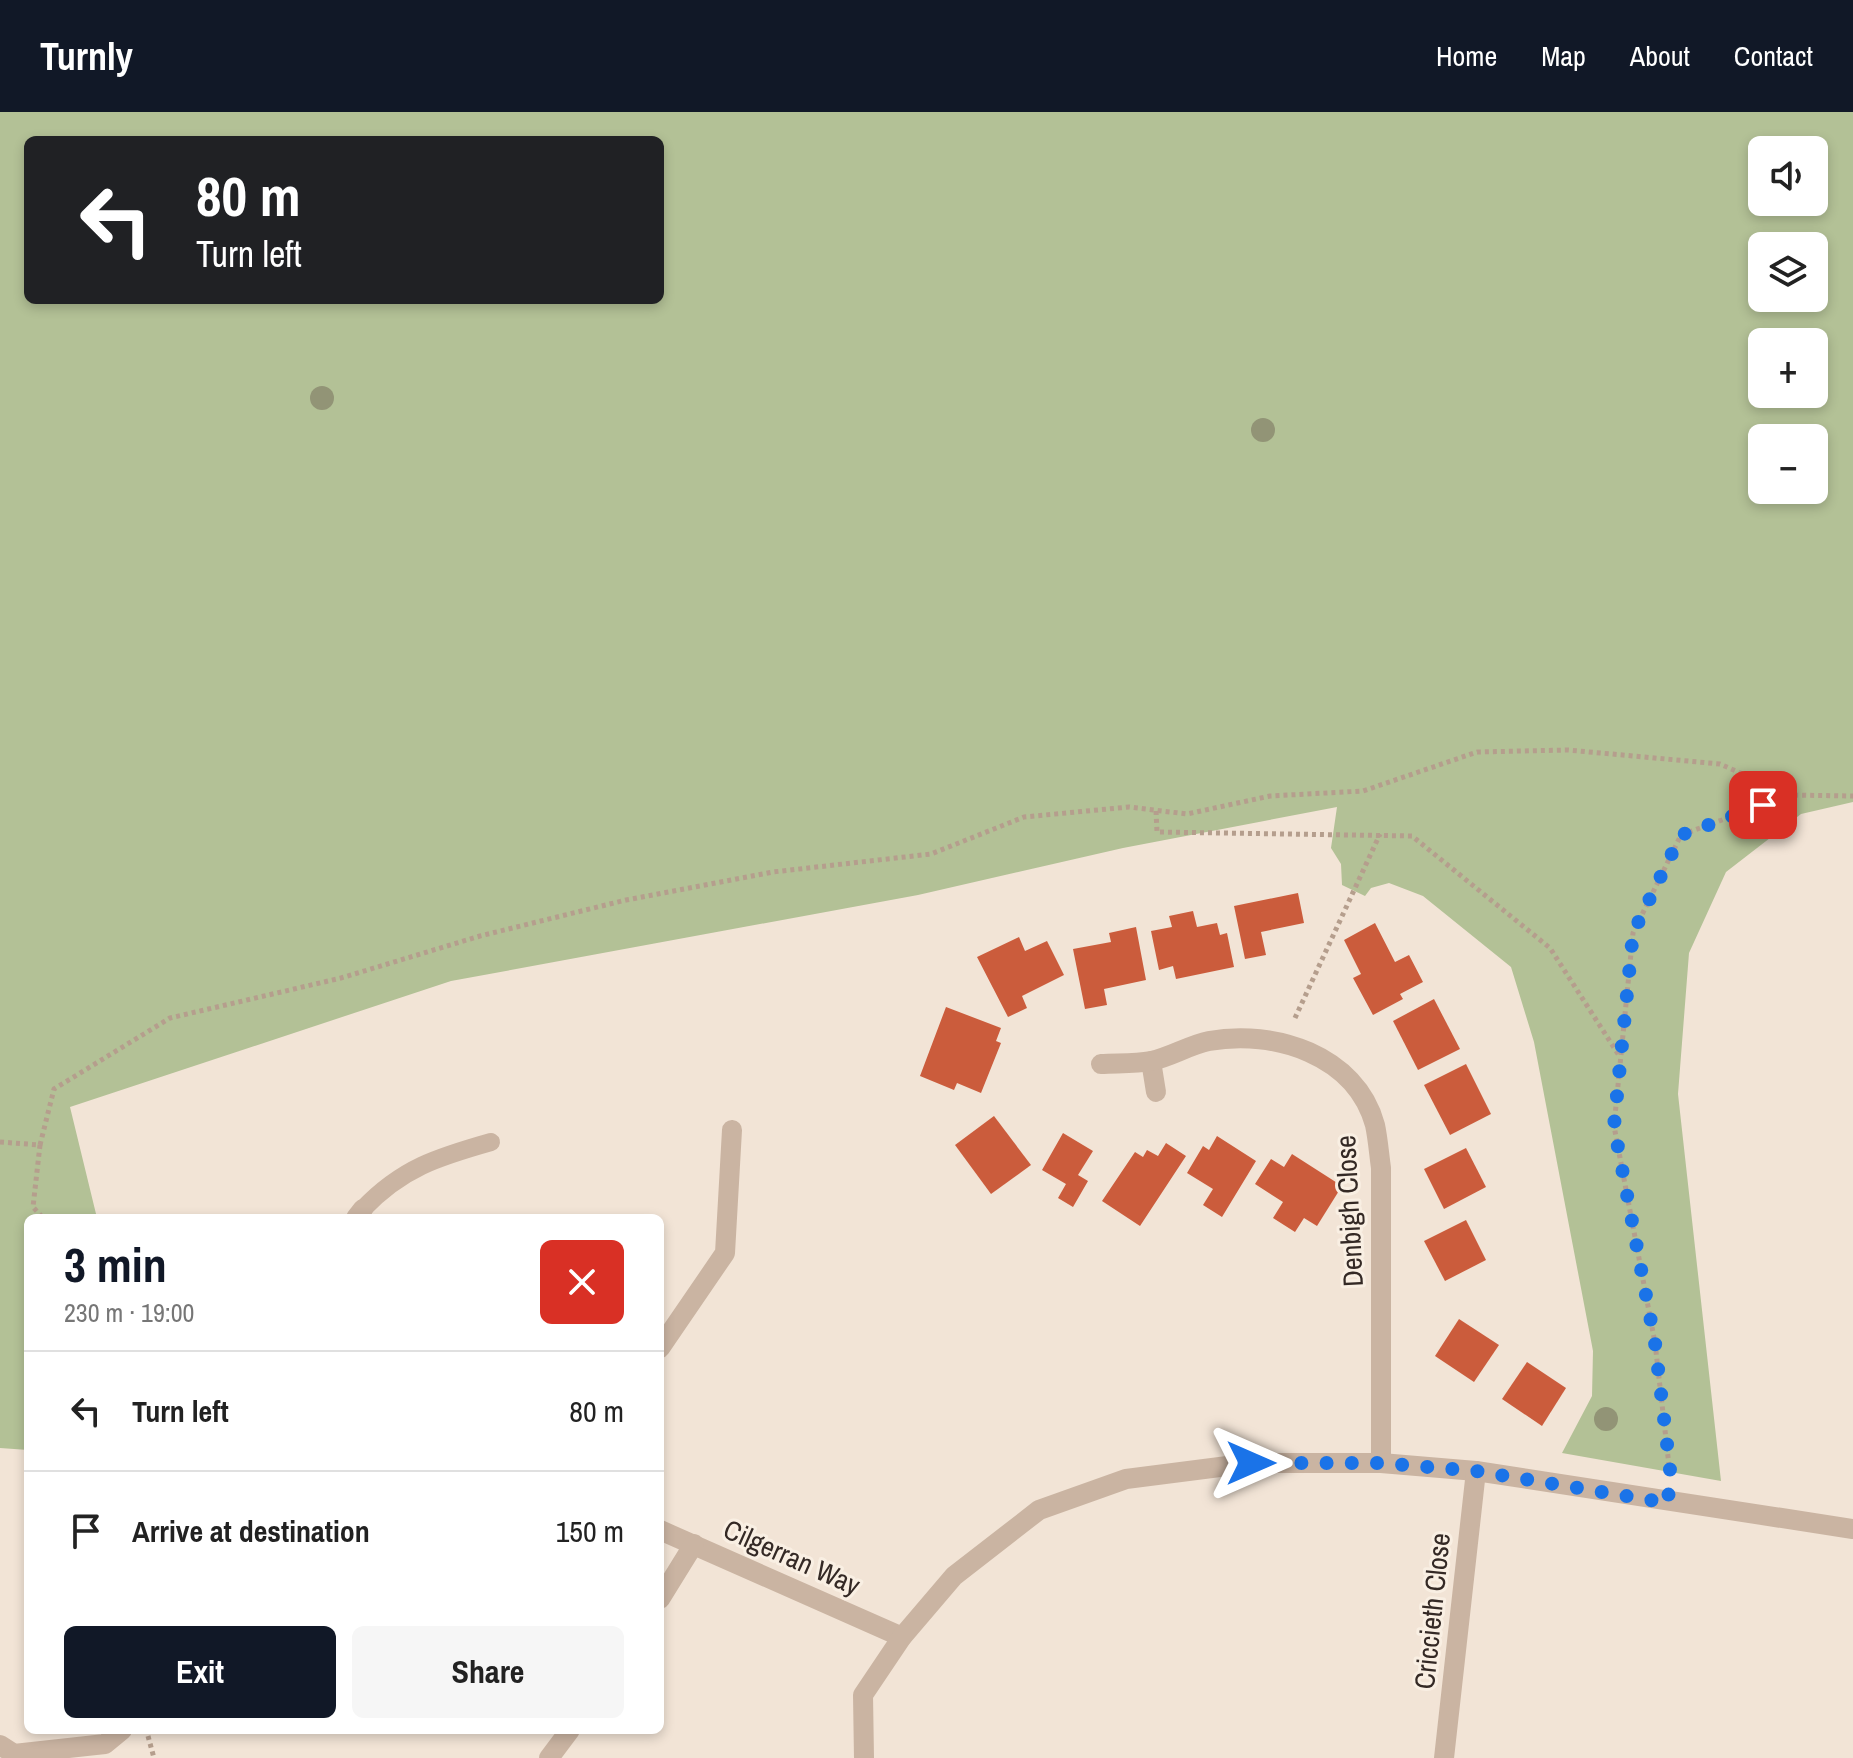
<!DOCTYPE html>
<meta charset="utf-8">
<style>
body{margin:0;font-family:"Archivo Narrow",sans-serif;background:#f6f6f6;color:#222;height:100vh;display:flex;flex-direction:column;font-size:30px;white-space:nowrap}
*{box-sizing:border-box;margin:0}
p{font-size:26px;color:#767676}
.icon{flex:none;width:44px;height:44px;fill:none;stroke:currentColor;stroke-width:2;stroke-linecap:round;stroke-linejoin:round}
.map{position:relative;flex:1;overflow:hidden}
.drawer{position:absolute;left:24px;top:1102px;width:640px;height:520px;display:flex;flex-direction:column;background:#fff;border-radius:12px;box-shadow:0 4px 12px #0003}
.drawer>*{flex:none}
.top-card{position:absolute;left:24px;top:24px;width:640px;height:168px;border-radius:12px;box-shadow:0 4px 12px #0003;background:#202124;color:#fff;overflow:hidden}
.buttons{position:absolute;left:1748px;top:24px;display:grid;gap:16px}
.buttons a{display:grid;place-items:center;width:80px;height:80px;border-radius:12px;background:#fff;box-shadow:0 4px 12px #0003;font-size:40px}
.pin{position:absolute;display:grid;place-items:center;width:68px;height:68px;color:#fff;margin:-34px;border-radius:16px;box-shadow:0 4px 12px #0006}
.me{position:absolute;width:88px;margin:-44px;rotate:90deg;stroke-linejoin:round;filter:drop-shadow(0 0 6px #0008)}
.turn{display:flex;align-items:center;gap:28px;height:168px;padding:0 40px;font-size:36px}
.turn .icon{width:104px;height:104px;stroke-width:2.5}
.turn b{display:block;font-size:56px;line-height:68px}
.round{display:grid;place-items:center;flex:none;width:84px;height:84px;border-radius:12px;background:#f6f6f6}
.summary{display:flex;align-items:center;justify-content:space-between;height:136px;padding:0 40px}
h1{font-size:48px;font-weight:700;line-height:60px;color:#111827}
.button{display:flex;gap:16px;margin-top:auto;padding:16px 40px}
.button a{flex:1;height:92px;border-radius:12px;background:#111827;color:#fff;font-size:32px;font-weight:700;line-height:92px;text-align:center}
.button a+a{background:#f6f6f6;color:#222}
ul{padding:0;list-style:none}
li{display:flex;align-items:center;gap:24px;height:120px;padding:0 40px;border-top:2px solid #e0e0e0}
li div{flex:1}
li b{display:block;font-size:30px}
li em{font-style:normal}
header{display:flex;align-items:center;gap:48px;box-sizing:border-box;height:112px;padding:0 40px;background:#111827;color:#fff}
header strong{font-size:38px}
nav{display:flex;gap:44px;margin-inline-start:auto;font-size:28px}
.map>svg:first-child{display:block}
.green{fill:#b3c196;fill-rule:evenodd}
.building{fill:#cb5c3c}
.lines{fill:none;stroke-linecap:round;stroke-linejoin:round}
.path{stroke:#b59e8d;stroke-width:5;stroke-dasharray:4 4;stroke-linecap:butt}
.service{stroke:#cab4a2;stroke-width:18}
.minor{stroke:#cab4a2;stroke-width:20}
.tree{fill:#929476}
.route{stroke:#1a73e8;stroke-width:14;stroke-dasharray:0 25.2}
.labels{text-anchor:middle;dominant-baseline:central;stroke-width:6;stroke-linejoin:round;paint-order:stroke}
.street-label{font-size:28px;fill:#342925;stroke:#f9efe3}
</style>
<header>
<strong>Turnly</strong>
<nav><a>Home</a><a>Map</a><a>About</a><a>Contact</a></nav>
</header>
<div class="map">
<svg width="1853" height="1646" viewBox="0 0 1853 1646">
<rect width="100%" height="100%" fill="#f2e4d6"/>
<path class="green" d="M0,0H1853V690L1801,702L1726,760L1689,841L1678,982L1721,1369L1562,1341L1592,1284L1593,1239L1534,930L1511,855L1423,784L1389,771L1371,776L1365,784L1342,773L1341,752L1331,736L1337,695L1123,736L918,783L451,869L70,995L97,1106H28V1338L0,1336ZM28,28H660V188H28ZM1762,38H1814V90H1762ZM1814,134V186H1762V134ZM1762,230H1814V282H1762ZM1814,326V378H1762V326Z"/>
<g class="building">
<path d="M1298,781L1304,811L1261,820L1266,843L1245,847L1234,794Z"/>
<path d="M1193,799L1197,815L1217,811L1220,823L1227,821L1234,855L1176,867L1173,854L1159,858L1151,819L1172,815L1169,804Z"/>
<path d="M1375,811L1395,850L1409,843L1423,870L1400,882L1403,887L1373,903L1353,866L1361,862L1344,828Z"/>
<path d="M1136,815L1146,868L1104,877L1107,893L1085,897L1073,837L1111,830L1109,821Z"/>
<path d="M1019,825L1025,839L1047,829L1064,863L1022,884L1027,896L1008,905L977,845Z"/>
<path d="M1434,887L1460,937L1418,958L1393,909Z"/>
<path d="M946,895L1001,916L996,929L1001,931L981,981L957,971L954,978L920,964Z"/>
<path d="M1466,952L1491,1002L1450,1023L1424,973Z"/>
<path d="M994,1004L1031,1053L991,1082L955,1033Z"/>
<path d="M1063,1021L1093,1039L1078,1063L1088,1069L1073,1095L1058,1086L1066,1072L1042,1058Z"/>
<path d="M1217,1024L1256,1049L1222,1105L1203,1093L1213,1077L1187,1061L1203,1034L1209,1038Z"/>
<path d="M1166,1031L1186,1044L1140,1114L1102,1089L1135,1040L1143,1045L1147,1038L1158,1044Z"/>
<path d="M1466,1036L1486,1075L1444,1097L1424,1057Z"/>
<path d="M1292,1042L1342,1074L1317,1114L1304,1106L1295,1120L1273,1106L1283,1090L1255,1072L1271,1047L1284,1055Z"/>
<path d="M1466,1108L1486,1148L1445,1169L1424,1129Z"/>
<path d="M1459,1207L1499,1233L1474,1270L1435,1244Z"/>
<path d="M1527,1250L1566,1276L1542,1314L1502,1287Z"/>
</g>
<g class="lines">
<g class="path">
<path d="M1156,699L1157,720L1412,724L1550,836L1620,945"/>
<path d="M1295,906L1380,722"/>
<path d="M0,1030L40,1033L33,1095L43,1106"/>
<path d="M40,1033L54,977L170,906L341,866L480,824L626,788L773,760L931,742L1024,705L1129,695L1187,702L1270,684L1363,679L1477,640L1568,638L1720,652L1790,683"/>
<path d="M1670,1362L1655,1231L1614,1014L1633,821L1681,723L1790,683L1853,684"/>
<path d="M148,1624L154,1646"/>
</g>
<path class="service" d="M363,1097C402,1056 438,1045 491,1030"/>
<g class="minor">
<path d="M1151,949L1156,980"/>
<path d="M1101,952C1117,951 1135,952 1151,949C1171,945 1189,933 1209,929C1274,917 1356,943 1375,1013C1378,1027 1379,1042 1381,1056V1351"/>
<path d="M356,1106L363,1097"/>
<path d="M660,1236L725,1141L732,1018"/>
<path d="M660,1418L902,1525"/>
<path d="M660,1487L694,1432"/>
<path d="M0,1633L14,1642L105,1632L122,1618"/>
<path d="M549,1646L570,1618"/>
<path d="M864,1646L863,1583L902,1525L954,1464L1039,1398L1126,1367L1251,1351H1381L1476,1359L1853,1417"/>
<path d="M1444,1646L1476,1359"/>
</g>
</g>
<g class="tree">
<circle cx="322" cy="286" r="12"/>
<circle cx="1263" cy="318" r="12"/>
<circle cx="1606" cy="1307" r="12"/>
</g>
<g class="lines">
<path class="route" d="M1251,1351H1381L1476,1359L1668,1391L1670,1357L1655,1231L1614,1014L1633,821L1681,723L1763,693"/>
</g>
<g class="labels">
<g class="street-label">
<text transform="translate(1349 1099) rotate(-93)">Denbigh Close</text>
<text transform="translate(792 1445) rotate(24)">Cilgerran Way</text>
<text transform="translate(1432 1499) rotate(-84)">Criccieth Close</text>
</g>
</g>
</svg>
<div class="buttons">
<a><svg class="icon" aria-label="sound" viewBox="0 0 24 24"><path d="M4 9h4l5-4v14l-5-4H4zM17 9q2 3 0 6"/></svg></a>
<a><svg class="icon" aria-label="layers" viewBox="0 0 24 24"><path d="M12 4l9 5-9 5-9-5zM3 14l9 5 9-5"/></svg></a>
<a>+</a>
<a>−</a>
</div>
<div class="pin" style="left:1763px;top:693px;background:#d93025"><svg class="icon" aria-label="arrive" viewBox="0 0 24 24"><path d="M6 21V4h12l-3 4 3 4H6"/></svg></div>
<svg class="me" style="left:1251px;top:1351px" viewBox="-20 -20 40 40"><path d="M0-17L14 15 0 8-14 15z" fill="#1a73e8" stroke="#fff" stroke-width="4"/></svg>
<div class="top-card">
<div class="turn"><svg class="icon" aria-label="left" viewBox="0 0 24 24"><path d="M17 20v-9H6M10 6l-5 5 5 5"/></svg><div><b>80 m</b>Turn left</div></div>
</div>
<section class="drawer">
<div class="summary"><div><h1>3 min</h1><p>230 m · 19:00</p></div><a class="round" style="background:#d93025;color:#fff"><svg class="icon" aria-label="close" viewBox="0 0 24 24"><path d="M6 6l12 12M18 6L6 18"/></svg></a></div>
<ul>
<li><svg class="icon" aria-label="left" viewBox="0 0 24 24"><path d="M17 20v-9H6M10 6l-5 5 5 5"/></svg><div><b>Turn left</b></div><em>80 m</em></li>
<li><svg class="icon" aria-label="arrive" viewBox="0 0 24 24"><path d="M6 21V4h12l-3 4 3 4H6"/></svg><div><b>Arrive at destination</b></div><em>150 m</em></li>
</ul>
<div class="button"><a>Exit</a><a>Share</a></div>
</section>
</div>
